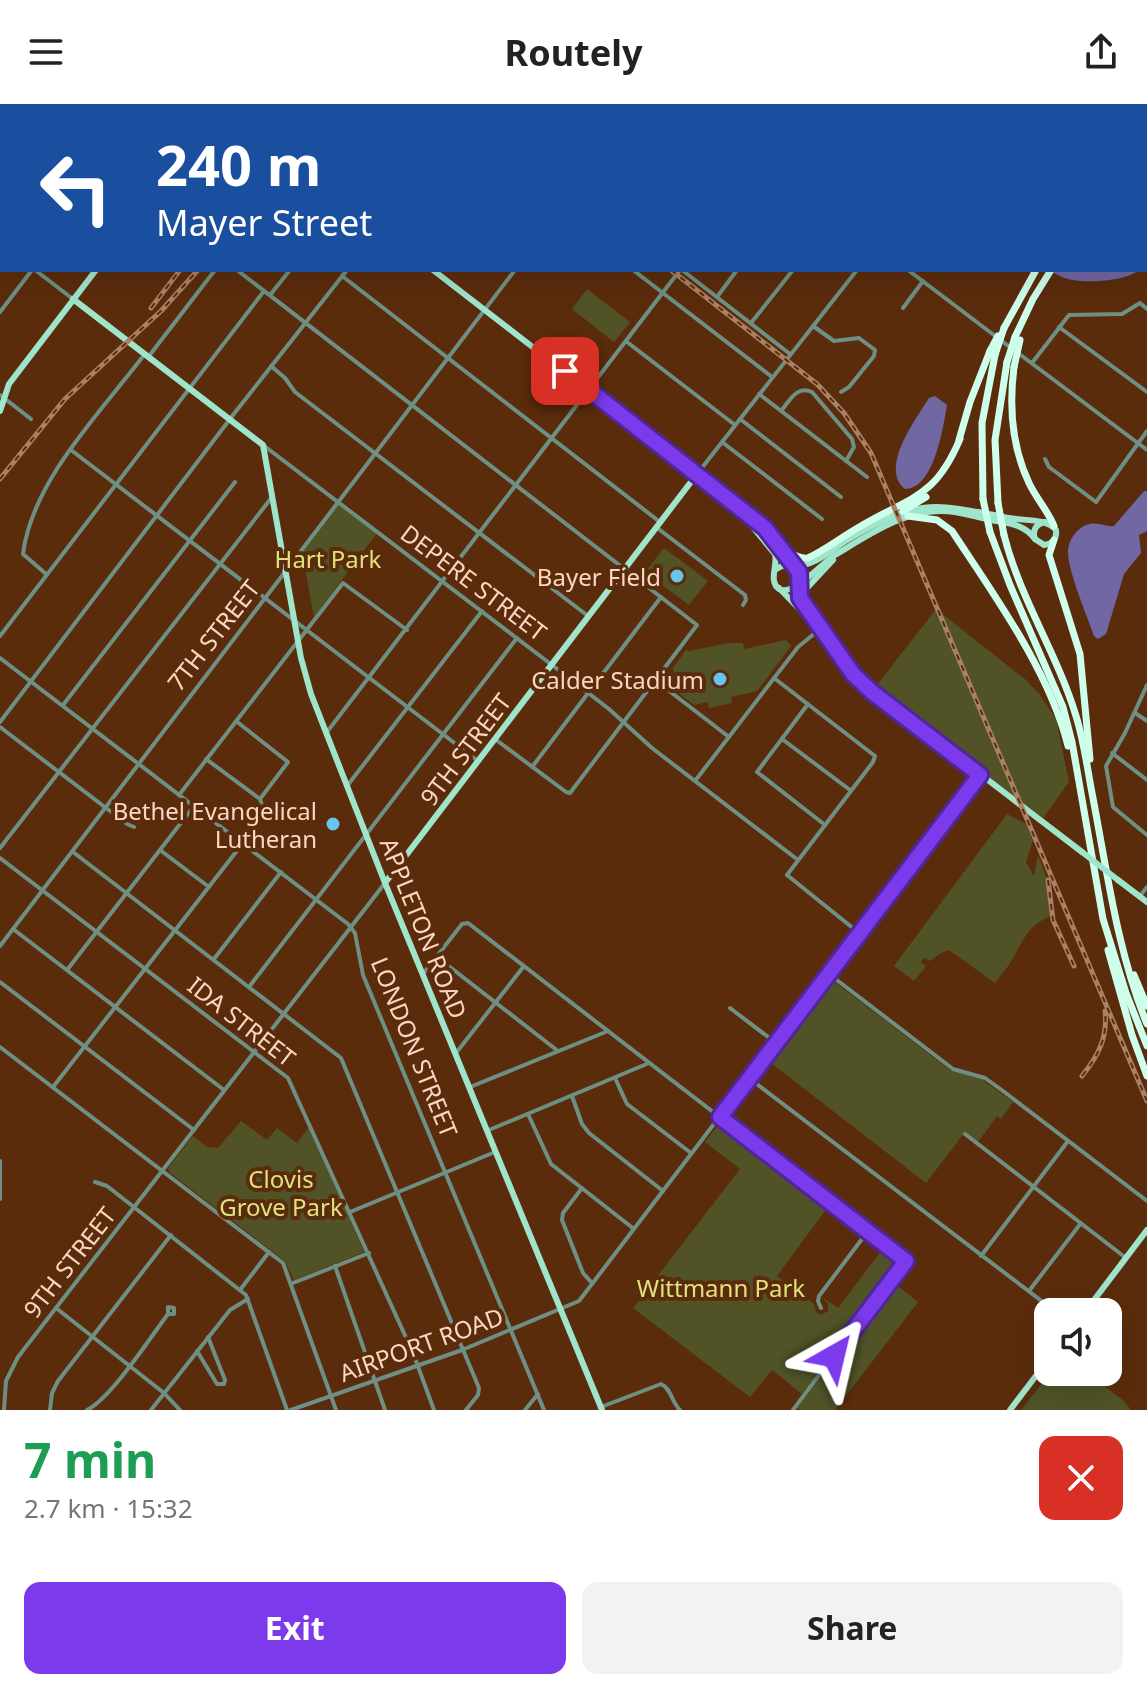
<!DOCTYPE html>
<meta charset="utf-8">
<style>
body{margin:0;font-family:"Noto Sans",sans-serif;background:#f2f2f2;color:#222;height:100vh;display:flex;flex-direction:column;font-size:30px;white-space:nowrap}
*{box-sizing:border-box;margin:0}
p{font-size:26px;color:#767676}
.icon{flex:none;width:44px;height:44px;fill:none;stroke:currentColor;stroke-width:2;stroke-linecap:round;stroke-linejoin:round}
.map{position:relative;height:1306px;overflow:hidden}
.panel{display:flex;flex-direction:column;background:#fff;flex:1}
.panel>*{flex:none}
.banner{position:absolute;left:0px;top:0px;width:1148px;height:168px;box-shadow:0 8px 32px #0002;background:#1a4fa0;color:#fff;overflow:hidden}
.fabs{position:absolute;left:1034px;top:1194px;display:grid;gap:16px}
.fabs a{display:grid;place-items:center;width:88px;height:88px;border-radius:16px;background:#fff;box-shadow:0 8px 32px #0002;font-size:40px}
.pin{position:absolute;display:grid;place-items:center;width:68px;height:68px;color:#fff;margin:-34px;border-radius:16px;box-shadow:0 4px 12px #0006}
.me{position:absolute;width:88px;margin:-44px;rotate:37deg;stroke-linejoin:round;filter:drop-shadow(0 0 6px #0008)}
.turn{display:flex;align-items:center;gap:28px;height:168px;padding:0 24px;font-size:36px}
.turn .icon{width:104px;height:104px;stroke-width:2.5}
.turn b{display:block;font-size:56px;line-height:68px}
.round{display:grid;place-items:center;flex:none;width:84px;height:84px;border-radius:16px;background:#f2f2f2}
.overview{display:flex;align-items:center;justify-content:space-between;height:136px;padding:0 24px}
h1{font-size:48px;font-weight:700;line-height:60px;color:#1e9e55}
.cta{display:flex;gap:16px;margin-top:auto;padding:16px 24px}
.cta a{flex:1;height:92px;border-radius:16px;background:#7c3aed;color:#fff;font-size:32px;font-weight:700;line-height:92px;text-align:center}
.cta a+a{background:#f2f2f2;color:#222}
header{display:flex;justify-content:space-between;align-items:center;height:104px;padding:0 24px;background:#fff;font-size:36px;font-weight:700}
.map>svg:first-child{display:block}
.green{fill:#515327}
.water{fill:#7167a3}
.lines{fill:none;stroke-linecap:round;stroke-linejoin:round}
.minor{stroke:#6e9084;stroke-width:4}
.major{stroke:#9ee5cc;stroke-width:6}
.highway{stroke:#cdffec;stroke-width:7}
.rail-casing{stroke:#ab8166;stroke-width:5}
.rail{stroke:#5b2c0c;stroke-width:2;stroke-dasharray:6;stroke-linecap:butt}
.major-bridge{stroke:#9ee5cc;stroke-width:6}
.highway-bridge{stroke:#cdffec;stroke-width:7}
.route-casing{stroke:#51269a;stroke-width:20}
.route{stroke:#7c3aed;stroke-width:14}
.poi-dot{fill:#67c4f0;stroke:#5b2c0c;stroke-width:3}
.labels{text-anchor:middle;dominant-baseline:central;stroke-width:8;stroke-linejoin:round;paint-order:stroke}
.park-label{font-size:24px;fill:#dee27f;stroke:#5b2c0c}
.poi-label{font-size:24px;fill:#fbd6c1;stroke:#5b2c0c;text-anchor:end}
.street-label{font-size:24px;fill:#fbd6c1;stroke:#5b2c0c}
</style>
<header><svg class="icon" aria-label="menu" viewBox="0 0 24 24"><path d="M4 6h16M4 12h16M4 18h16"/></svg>Routely<svg class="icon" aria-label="share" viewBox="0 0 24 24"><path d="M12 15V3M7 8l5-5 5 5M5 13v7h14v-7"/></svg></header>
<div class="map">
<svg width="1147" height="1306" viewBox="0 0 1147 1306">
<rect width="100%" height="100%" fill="#5b2c0c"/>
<g class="green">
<path d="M587,185L630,218L614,238L572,205Z"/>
<path d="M339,400L377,429L314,513L302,448Z"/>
<path d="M664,444L708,477L689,501L645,468Z"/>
<path d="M936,505L1026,576L1039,590L1056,615L1069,678L1043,714L874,585Z"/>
<path d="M786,536L791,542L757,587L731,593L732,599L709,604L708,598L694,601L676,587L673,564L686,546L689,547L729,539H743L744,545Z"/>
<path d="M1007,710L1026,720L1033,736L1026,758L1034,772L1038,751L1047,775L1050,812C1030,821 1024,833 1015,851C1010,861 1001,870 995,879L949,846L939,850L930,857L924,854L921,858L926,862L914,877L894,862Z"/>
<path d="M832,876L950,966L981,975L1013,998L1001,1015L997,1012L978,1038L965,1028L926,1079L767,956L825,880Z"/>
<path d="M241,1017L267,1036L277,1024L297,1039L309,1023L364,1148L294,1176L285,1157L169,1068L168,1064L193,1032L207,1043L218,1044Z"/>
<path d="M721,1017L830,1100L777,1172L814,1200L816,1208L821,1211L828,1207V1200L822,1193L838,1204L885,1142L903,1157L890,1176L918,1198L835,1306H800L797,1304L844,1242L842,1239L802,1290L772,1266L750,1293L633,1204L740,1065L705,1038Z"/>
<path d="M1051,1268H1086L1124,1297L1131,1306H1021Z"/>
</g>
<g class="water">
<path d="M857,0H1147V168L1143,166H1146V2Z"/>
<path d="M1048,166H1139C1126,177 1090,179 1073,176C1064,175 1056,170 1048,166Z"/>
<path d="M935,292L947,301C943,324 934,385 905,385C879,364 916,315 929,294Z"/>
<path d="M1144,387H1147V427L1139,431L1141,449L1124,470L1106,530L1098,535L1094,532C1087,511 1068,468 1068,448C1068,436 1078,422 1090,420C1098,418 1106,423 1114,422Z"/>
</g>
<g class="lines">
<g class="minor">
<path d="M19,0L21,2"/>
<path d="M418,0L420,2"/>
<path d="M609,0L612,2"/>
<path d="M688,0L690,2"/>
<path d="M29,2L31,0"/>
<path d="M94,2L96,0"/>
<path d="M158,2L159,0"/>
<path d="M474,2L476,0"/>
<path d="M640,2L641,0"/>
<path d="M716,2L717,0"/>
<path d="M780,2L781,0"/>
<path d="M789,2L790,0"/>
<path d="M0,40L2,37"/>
<path d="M0,125L2,122"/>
<path d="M0,139L2,140"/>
<path d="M35,166L73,195"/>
<path d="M237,166L697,521L570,689L566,688L495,635"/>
<path d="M633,166L772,273"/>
<path d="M682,166L790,250"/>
<path d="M908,166L1011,244"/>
<path d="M342,172L660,418"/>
<path d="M270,191L290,166"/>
<path d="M717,193L737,166"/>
<path d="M903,204L923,177"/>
<path d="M0,208L32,166"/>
<path d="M751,219L793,166"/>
<path d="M813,222L834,237L859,234L875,246L874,252L849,283L841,288"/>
<path d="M1059,223L1147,288"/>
<path d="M627,238L735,321"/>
<path d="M1018,249L1147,346"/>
<path d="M149,252L215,166"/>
<path d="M1032,259L1069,211L1122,210L1140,199L1147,205"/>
<path d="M271,262L285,274L295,288L588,512"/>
<path d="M759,290L867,373"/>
<path d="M0,291L31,315"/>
<path d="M781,307C790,296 797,281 812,288L852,335L854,343L846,357"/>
<path d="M740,315L841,393"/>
<path d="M722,338L822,415"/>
<path d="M263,341L552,561L609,605L652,644L798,756"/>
<path d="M71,346L478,657"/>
<path d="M1045,355L1049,363L1096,398L1147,327"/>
<path d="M697,370L857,166"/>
<path d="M656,423L745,491L746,496L743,501"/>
<path d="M46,470L23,450C32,377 100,309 144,251"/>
<path d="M0,532L264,187"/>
<path d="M0,554L348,820L355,829L363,871L544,1306"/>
<path d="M774,574L875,652L873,658L787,771L859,829"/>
<path d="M655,576L729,633"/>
<path d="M1147,581L1125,629L1106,662L1113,703L1147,731"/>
<path d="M808,600L757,668L825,721"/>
<path d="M63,601L235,378"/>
<path d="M1135,609L1147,617"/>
<path d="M236,617L288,658L260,695"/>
<path d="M0,618L233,311L347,166"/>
<path d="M0,623L127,720L134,723"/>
<path d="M327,628L680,166"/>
<path d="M782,635L850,686"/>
<path d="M1112,649L1147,676"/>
<path d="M206,655L260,695L262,701"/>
<path d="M532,663L661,493"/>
<path d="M695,677L798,543L820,525"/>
<path d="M347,682L482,507"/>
<path d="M179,691L343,479L407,526"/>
<path d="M0,744L272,393"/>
<path d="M160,746L209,783"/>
<path d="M73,748L341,954L479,1284L478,1291L466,1306"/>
<path d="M0,754L288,974L413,1249L434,1306"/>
<path d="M1140,792L1147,783"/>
<path d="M13,825L224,986"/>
<path d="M0,842L515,166"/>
<path d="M437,853L558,947"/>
<path d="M214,855L281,768"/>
<path d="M67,866L194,702"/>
<path d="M423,870L462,820L468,819L905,1156L793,1306"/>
<path d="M829,870L953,965L985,974L1003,987L1147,1097"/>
<path d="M0,878L194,1026"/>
<path d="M249,883L517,534"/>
<path d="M730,904L776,939"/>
<path d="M0,943L283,1159L336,1306"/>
<path d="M456,949L524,862"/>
<path d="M615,974L627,1000L691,1049"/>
<path d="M749,974L1056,1208"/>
<path d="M53,983L243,739"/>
<path d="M470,983L608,927"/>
<path d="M572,992L582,1020L589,1029L663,1087"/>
<path d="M528,1010L551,1060L634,1125"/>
<path d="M489,1026L649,959"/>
<path d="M965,1030L1126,1154"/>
<path d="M0,1057V1095"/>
<path d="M95,1078L107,1082L246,1191L287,1306"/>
<path d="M582,1084L563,1109L562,1116L583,1169L592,1179"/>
<path d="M350,1108L495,1048"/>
<path d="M981,1152L1068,1037"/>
<path d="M335,1162L385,1306"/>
<path d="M293,1179L369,1149"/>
<path d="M240,1186L269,1148"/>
<path d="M1029,1187L1081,1119"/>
<path d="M56,1204L164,1289L180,1306"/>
<path d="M821,1204L818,1197L819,1192L868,1127"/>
<path d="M197,1247L217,1280H224L225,1276L208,1233"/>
<path d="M601,1303L661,1280C671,1284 672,1299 680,1306"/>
<path d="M4,1306L6,1277L18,1253L385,779"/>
<path d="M50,1306L52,1289L58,1277L171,1131"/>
<path d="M87,1306C111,1294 150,1234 168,1210V1203L174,1204V1210H168"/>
<path d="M151,1306L230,1206L248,1195"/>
<path d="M291,1306L462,1246L579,1197L980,671"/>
<path d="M525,1306L538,1290"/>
</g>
<g class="major">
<path d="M220,0L222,2"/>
<path d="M229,0V2"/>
<path d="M433,166L697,370L767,427"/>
<path d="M73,195L263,341L301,554L311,590L385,779L602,1306"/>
<path d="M0,307L9,280L96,166"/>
<path d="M738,405L775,450C778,461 768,477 779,485C793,493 822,459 835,451C867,432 904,406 942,407C959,407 975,413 991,416C1008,419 1024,420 1035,435"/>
<path d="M779,442L793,462"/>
<path d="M794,462C816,462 830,446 849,435C918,394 933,399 1009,414C1023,417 1047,414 1056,426C1057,434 1053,440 1044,441L1035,435C1032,426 1036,420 1045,418"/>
<path d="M776,465L786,460L793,462L799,468V480"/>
<path d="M798,480L800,494L811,509"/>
<path d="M779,484L808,514L864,581L1082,748"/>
<path d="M820,522L806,492V485L833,456"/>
<path d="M1118,776L1147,798"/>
<path d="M385,779L697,370"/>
<path d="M1085,1208L1147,1126"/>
<path d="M1010,1306L1048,1256"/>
</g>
<g class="highway">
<path d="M1146,22L1147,20"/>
<path d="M1146,40L1147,39"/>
<path d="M1004,224L1036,166"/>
<path d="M1015,233L1033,195L1051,166"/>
<path d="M1014,263C1009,302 1012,343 1029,379C1036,394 1048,407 1054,422"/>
<path d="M959,336L970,298L990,247"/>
<path d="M983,395L982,319L995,251"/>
<path d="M998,399L995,336L1007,258"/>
<path d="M903,407L926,393"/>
<path d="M908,412L937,416L952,427C994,491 1050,568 1068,642"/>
<path d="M765,424C778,435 790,456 808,454C827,445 843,432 861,422C912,392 935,394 960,335"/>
<path d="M990,428L1010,481L1063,603L1072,638L1103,815L1126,889L1147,942"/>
<path d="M1004,431C1020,495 1057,549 1076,612C1084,637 1087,663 1092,689C1107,766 1117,847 1147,920"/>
<path d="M1054,436L1049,451L1080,550L1090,655"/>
<path d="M1108,846L1132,931L1147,972"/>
<path d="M1134,871L1147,902"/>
</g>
<g class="rail-casing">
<g id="rail">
<path d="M461,0L463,2"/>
<path d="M324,2L325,0"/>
<path d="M671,166L817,280L844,309L871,349L1147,997"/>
<path d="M151,204L180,166"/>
<path d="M0,375L65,295L161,207L198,166"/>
<path d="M1048,776L1053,816L1074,862"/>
<path d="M1082,972C1098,952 1108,934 1105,907"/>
</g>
</g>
<use href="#rail" class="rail"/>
<path class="major-bridge" d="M1082,748L1118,776"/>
<g class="highway-bridge">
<path d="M990,247L998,232"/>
<path d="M995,251L1004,224"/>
<path d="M1007,258L1015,233"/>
<path d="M1014,263L1020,236"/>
<path d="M983,395L990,428"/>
<path d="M998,399L1004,431"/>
</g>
</g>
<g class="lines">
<g class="route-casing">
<path id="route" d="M565,267L765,424L799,468L800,494L853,570L872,588L980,671L720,1013L906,1157L834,1252"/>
</g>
<use href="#route" class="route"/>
</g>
<g class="poi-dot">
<circle cx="677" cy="472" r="8"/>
<circle cx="720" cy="575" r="8"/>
<circle cx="333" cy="720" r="8"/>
</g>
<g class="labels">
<g class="park-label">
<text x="328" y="454">Hart Park</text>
<text x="281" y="1074">Clovis<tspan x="281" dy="28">Grove Park</tspan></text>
<text x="721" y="1183">Wittmann Park</text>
</g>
<g class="poi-label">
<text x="661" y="472">Bayer Field</text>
<text x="704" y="575">Calder Stadium</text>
<text x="317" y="706">Bethel Evangelical<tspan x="317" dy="28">Lutheran</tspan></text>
</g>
<g class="street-label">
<text transform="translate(474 478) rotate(37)">DEPERE STREET</text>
<text transform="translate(213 531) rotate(-52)">7TH STREET</text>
<text transform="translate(465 645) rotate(-53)">9TH STREET</text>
<text transform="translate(424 824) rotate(68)">APPLETON ROAD</text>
<text transform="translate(242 917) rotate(38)">IDA STREET</text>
<text transform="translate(415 943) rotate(68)">LONDON STREET</text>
<text transform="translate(69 1158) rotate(-52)">9TH STREET</text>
<text transform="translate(421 1240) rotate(-20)">AIRPORT ROAD</text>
</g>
</g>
</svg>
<div class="fabs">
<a><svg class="icon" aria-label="sound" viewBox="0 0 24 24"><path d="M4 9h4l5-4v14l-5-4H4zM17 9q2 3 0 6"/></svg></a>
</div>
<div class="pin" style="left:565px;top:267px;background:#d93025"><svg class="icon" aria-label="arrive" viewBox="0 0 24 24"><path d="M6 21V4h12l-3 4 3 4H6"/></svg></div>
<svg class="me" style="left:834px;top:1252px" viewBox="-20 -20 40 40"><path d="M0-17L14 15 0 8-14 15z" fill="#7c3aed" stroke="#fff" stroke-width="4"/></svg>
<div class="banner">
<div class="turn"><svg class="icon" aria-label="left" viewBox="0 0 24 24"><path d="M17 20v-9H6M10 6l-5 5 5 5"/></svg><div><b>240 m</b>Mayer Street</div></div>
</div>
</div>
<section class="panel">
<div class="overview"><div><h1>7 min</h1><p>2.7 km · 15:32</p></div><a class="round" style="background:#d93025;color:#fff"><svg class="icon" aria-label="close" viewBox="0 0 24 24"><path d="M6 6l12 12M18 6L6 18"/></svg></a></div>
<div class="cta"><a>Exit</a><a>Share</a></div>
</section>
